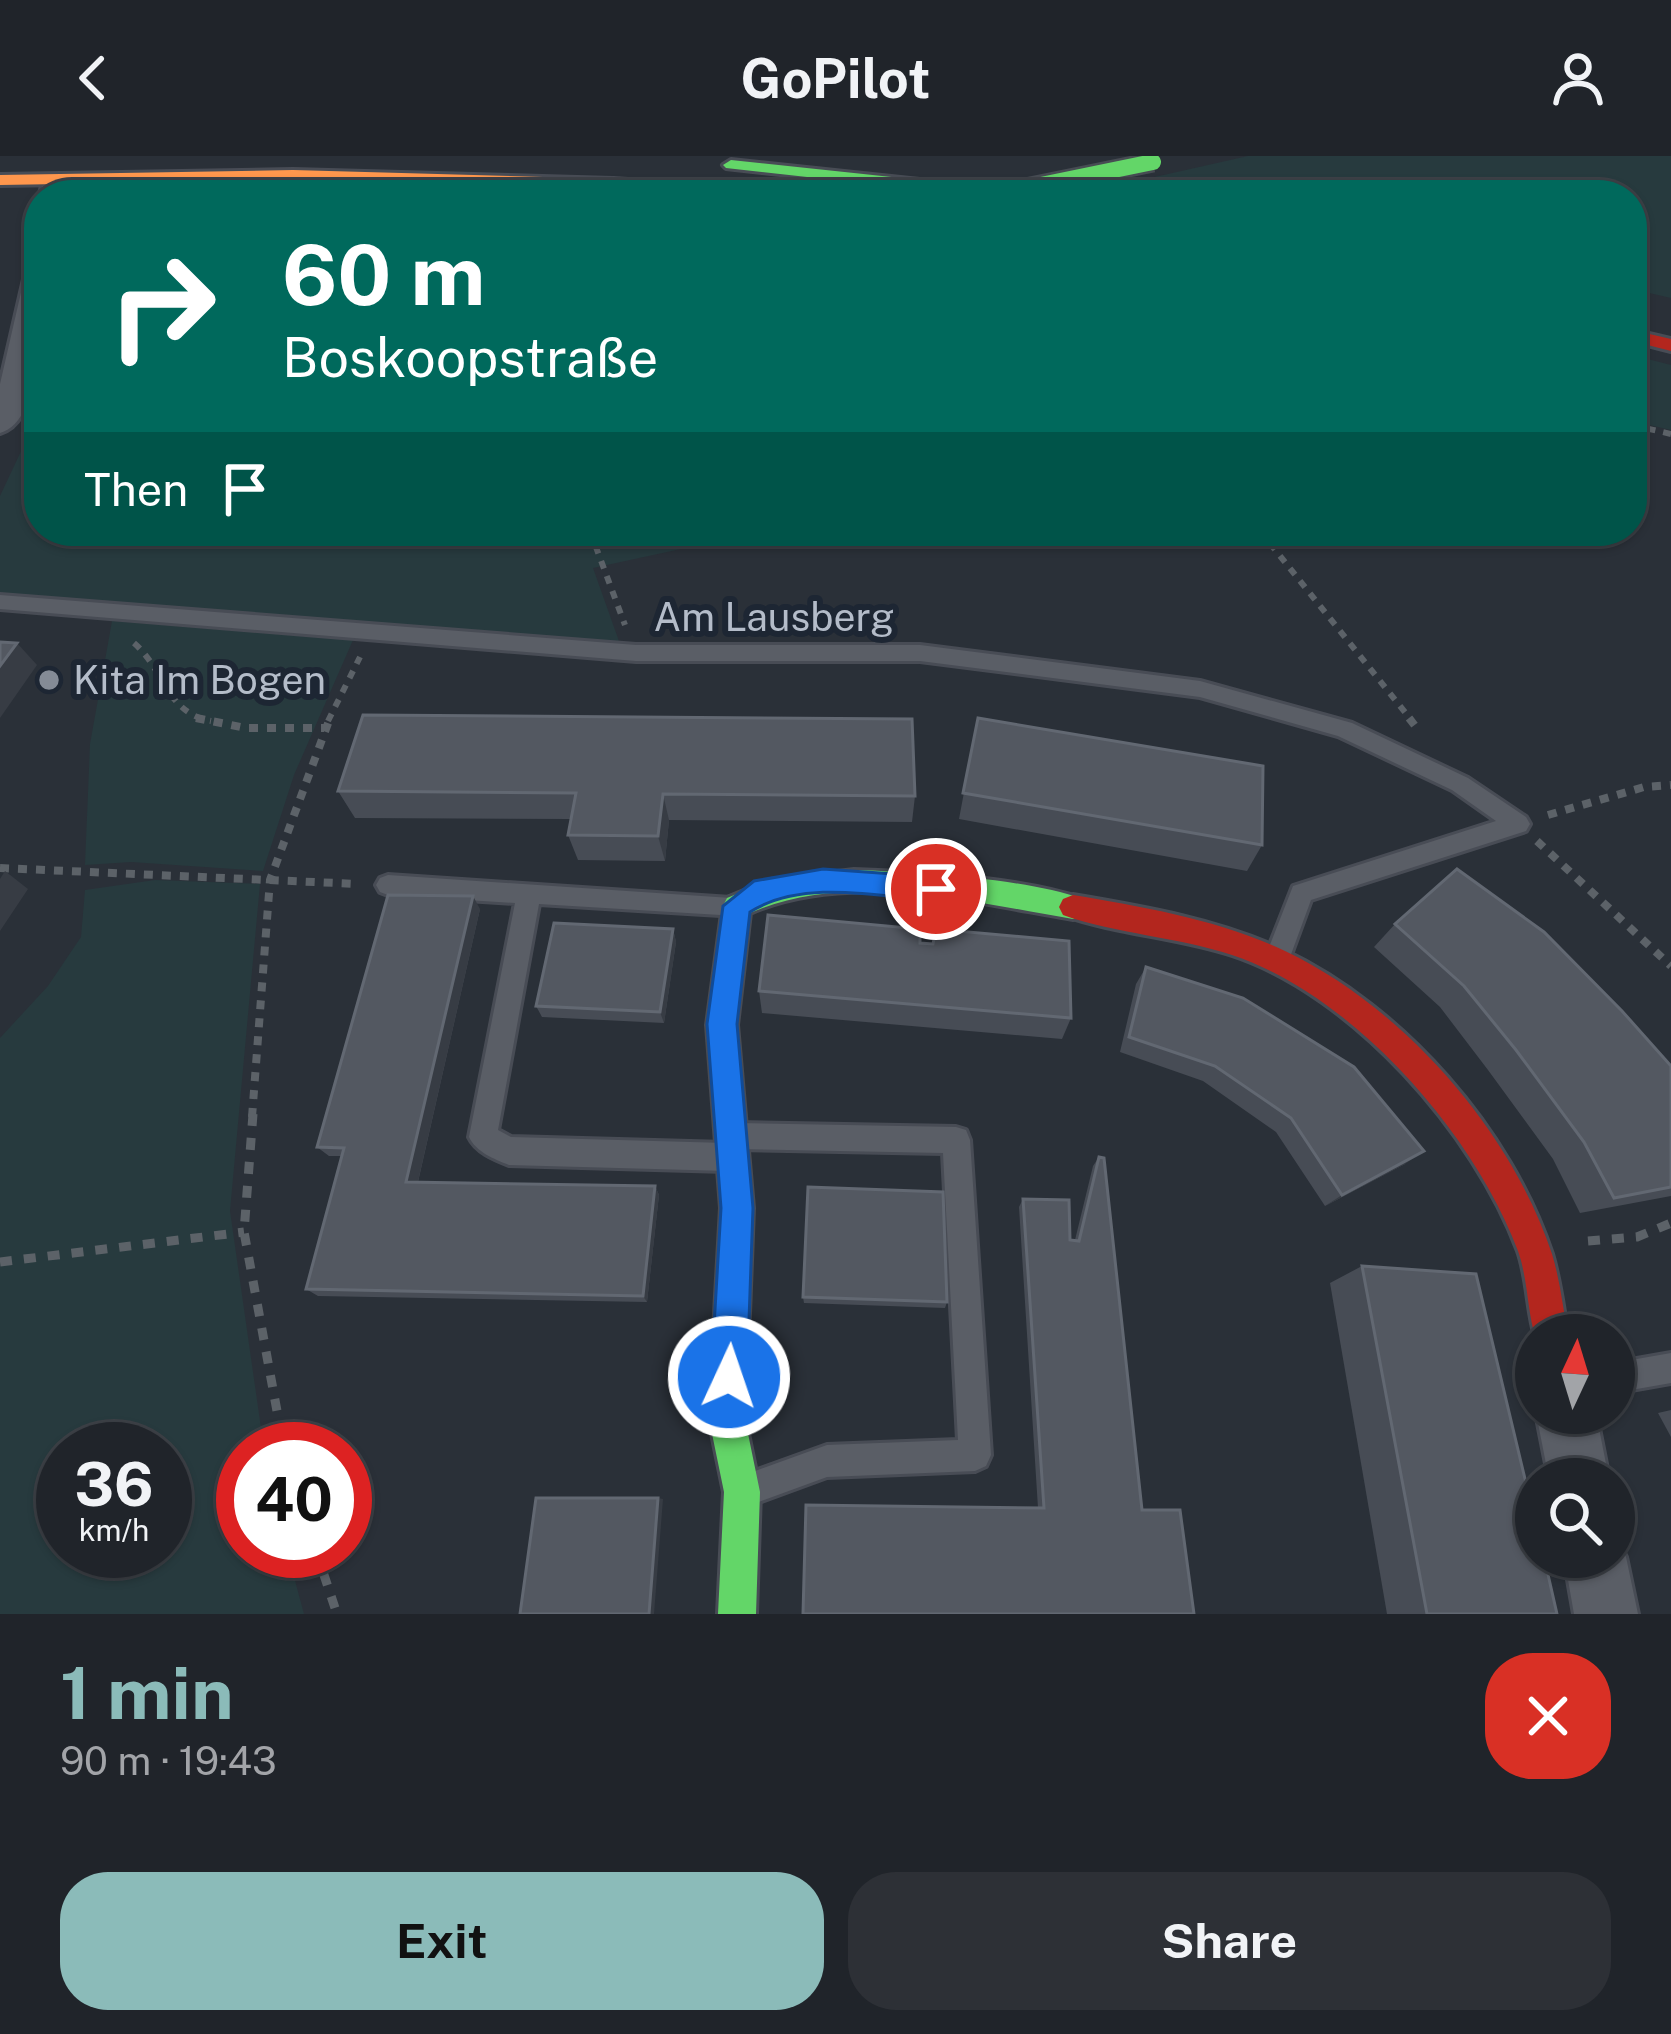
<!DOCTYPE html>
<meta charset="utf-8">
<style>
body{margin:0;font-family:"Public Sans",sans-serif;background:#2d3036;color:#f1f3f6;height:100vh;display:flex;flex-direction:column;font-size:45px;white-space:nowrap}
*{box-sizing:border-box;margin:0}
p{font-size:39px;color:#a2a4a8}
.icon{flex:none;width:66px;height:66px;fill:none;stroke:currentColor;stroke-width:2;stroke-linecap:round;stroke-linejoin:round}
.map{position:relative;height:1458px;overflow:hidden}
.details{display:flex;flex-direction:column;background:#20242a;flex:1}
.details>*{flex:none}
.top-card{position:absolute;left:24px;top:24px;width:1623px;height:366px;border-radius:48px;box-shadow:0 3px 9px #0004,0 0 0 3px #3d4147;background:#00695c;color:#fff;overflow:hidden}
.needle{width:78px;rotate:4deg}
.fabs{position:absolute;left:1515px;top:1158px;display:grid;gap:24px}
.fabs a{display:grid;place-items:center;width:120px;height:120px;border-radius:50%;background:#20242a;box-shadow:0 3px 9px #0004,0 0 0 3px #3d4147;font-size:60px}
.speed{position:absolute;left:36px;top:1266px;display:flex;gap:24px;font-size:60px;font-weight:700;text-align:center}
.speed>*{display:grid;place-content:center;width:156px;height:156px;border-radius:50%;background:#20242a;box-shadow:0 3px 9px #0004,0 0 0 3px #3d4147;line-height:1}
.speed small{font-size:30px;font-weight:400}
.speed .limit{border:18px solid #d22;background:#fff;color:#111}
.pin{position:absolute;display:grid;place-items:center;width:102px;height:102px;color:#fff;margin:-51px;border:6px solid #fff;border-radius:50%;box-shadow:0 3px 12px #0007}
.me{position:absolute;width:132px;margin:-66px;rotate:3deg;stroke-linejoin:round;filter:drop-shadow(0 0 9px #0008)}
.turn{display:flex;align-items:center;gap:42px;height:252px;padding:0 60px;font-size:54px}
.turn .icon{width:156px;height:156px;stroke-width:2.5}
.turn b{display:block;font-size:84px;line-height:102px}
.then{display:flex;align-items:center;height:114px;padding:0 60px;background:#0003;gap:24px;font-size:45px}
.round{display:grid;place-items:center;flex:none;width:126px;height:126px;border-radius:48px;background:#2d3036}
.headline{display:flex;align-items:center;justify-content:space-between;height:204px;padding:0 60px}
h1{font-size:72px;font-weight:700;line-height:90px;color:#8bbbb9}
.action{display:flex;gap:24px;margin-top:auto;padding:24px 60px}
.action a{flex:1;height:138px;border-radius:48px;background:#8bbbb9;color:#111;font-size:48px;font-weight:700;line-height:138px;text-align:center}
.action a+a{background:#2d3036;color:#f1f3f6}
header{display:flex;justify-content:space-between;align-items:center;height:156px;padding:0 60px;background:#20242a;font-size:54px;font-weight:700}
.map>svg:first-child{display:block}
.green{fill:#273a3e;fill-rule:evenodd}
.lines{fill:none;stroke-linecap:round;stroke-linejoin:round}
.lane-casing{stroke:#484c55;stroke-width:6}
.street-casing{stroke:#484c55;stroke-width:6}
.fast-casing{stroke:#484c55;stroke-width:6}
.slow-casing{stroke:#484c55;stroke-width:6}
.jam-casing{stroke:#484c55;stroke-width:6}
.path-far2{stroke:#5c6268;stroke-width:6;stroke-dasharray:8 8;stroke-linecap:butt}
.path-far1{stroke:#5c6268;stroke-width:8;stroke-dasharray:9 9;stroke-linecap:butt}
.path{stroke:#5c6268;stroke-width:9;stroke-dasharray:12 12;stroke-linecap:butt}
.lane{fill:#5a5e66;fill-rule:evenodd}
.street{fill:#5a5e66;fill-rule:evenodd}
.fast{fill:#63d668;fill-rule:evenodd}
.slow{fill:#ff974d;fill-rule:evenodd}
.jam{fill:#b3261e;fill-rule:evenodd}
.fast-bridge-casing{stroke:#474c53;stroke-width:21;stroke-linecap:butt}
.fast-bridge{stroke:#63d668;stroke-width:16}
.wall{fill:#474c55}
.shaded-wall{fill:#373c44}
.building{fill:#535861;stroke:#626872;stroke-width:3}
.route{fill:#1a73e8;stroke:#114b97;stroke-width:3}
.poi-dot{fill:#848b96;stroke:#1d2633;stroke-width:4.5}
.labels{text-anchor:middle;dominant-baseline:central;stroke-width:12;stroke-linejoin:round;paint-order:stroke}
.street-label{font-size:39px;fill:#b4bcc9;stroke:#1d2633}
.poi-label{font-size:39px;fill:#b4bcc9;stroke:#1d2633;text-anchor:start}
</style>
<header><svg class="icon" aria-label="back" viewBox="0 0 24 24"><path d="M15 5l-7 7 7 7"/></svg>GoPilot<svg class="icon" aria-label="person" viewBox="0 0 24 24"><circle cx="12" cy="8" r="4"/><path d="M4 21q1-7 8-7t8 7"/></svg></header>
<div class="map">
<svg width="1671" height="1458" viewBox="0 0 1671 1458">
<rect width="100%" height="100%" fill="#2a3038"/>
<g class="green">
<path d="M1248,0H1671V142L1632,133V39H1127L1097,34Z"/>
<path d="M1632,199L1671,209V274L1632,265Z"/>
<path d="M39,257V375H764L593,412L620,488L0,438V340Z"/>
<path d="M112,465L353,484L294,619L263,715L131,706L85,709L90,588Z"/>
<path d="M155,724L260,728L230,1055L264,1293H243V1395H287L304,1458H0V882L48,830L81,781L85,734ZM63,1293H165V1395H63Z"/>
</g>
<g class="lines">
<g class="lane-casing">
<g id="lane">
<path d="M0,439L636,489H920L1200,525L1352,567L1468,622L1526,661L1530,668L1526,675L1311,744L1286,812L1277,815L1268,812L1264,804L1293,730L1496,665L1452,634L1338,580L1200,541L920,505H636L0,453Z"/>
<path d="M388,719L746,743L749,750L746,757L737,760L539,748L498,974L511,981L726,987L723,980L727,971L737,967L956,971L966,974L970,984L991,1299L986,1310L975,1315L827,1321L756,1347L744,1343L740,1331L744,1319L827,1289L958,1284L943,997L738,993L741,1001L737,1011L727,1015L509,1009C494,1003 476,996 469,981L515,747L388,739L380,736L376,729L380,722Z"/>
<path d="M1671,1197V1227L1614,1237V1207Z"/>
</g>
</g>
<g class="street-casing">
<g id="street">
<path d="M51,28L64,39L39,41L42,30Z"/>
<path d="M39,110C39,148 46,265 0,277V228L25,119Z"/>
<path d="M1536,1257H1596L1609,1323H1549Z"/>
<path d="M1614,1377L1626,1401L1638,1458H1574L1564,1401H1614Z"/>
</g>
</g>
<g class="fast-casing">
<g id="fast">
<path d="M731,4L1014,34L1022,39H969L726,12L723,9Z"/>
<path d="M854,714C918,716 1023,722 1083,743L1087,751L1083,759L1073,763C971,746 848,714 750,757L737,869L753,1052L745,1263L760,1336L756,1458H718L724,1336L709,1263L721,1052L707,869L723,750L727,742L770,724Z"/>
</g>
</g>
<g class="slow-casing">
<path id="slow" d="M293,14L613,23L621,28L613,33L293,24L0,29V19Z"/>
</g>
<g class="jam-casing">
<g id="jam">
<path d="M613,23L780,34L788,39H708L607,31V25Z"/>
<path d="M1632,174L1671,183V195L1632,185Z"/>
<path d="M1073,739C1144,751 1220,764 1285,795C1403,851 1511,974 1552,1098C1560,1124 1563,1152 1568,1179H1536V1184C1527,1155 1528,1123 1518,1095C1474,977 1353,839 1232,799C1178,781 1117,778 1063,759L1059,751L1063,743Z"/>
</g>
</g>
<g class="path-far2">
<path d="M1632,269L1671,278"/>
<path d="M590,375L625,469"/>
<path d="M1260,375L1412,565"/>
<path d="M134,487C165,514 166,557 211,565"/>
<path d="M328,565L360,501"/>
</g>
<g class="path-far1">
<path d="M196,562L246,572H324"/>
<path d="M1409,562L1416,571"/>
<path d="M1548,659L1644,631L1671,629"/>
<path d="M1537,685L1671,810"/>
<path d="M0,712L358,728"/>
<path d="M252,961L270,724L330,562"/>
</g>
<g class="path">
<path d="M253,958L244,1076L284,1293"/>
<path d="M1588,1085L1637,1081L1671,1067"/>
<path d="M0,1106L244,1076"/>
<path d="M316,1395L337,1458"/>
</g>
<use href="#lane" class="lane"/>
<use href="#street" class="street"/>
<use href="#fast" class="fast"/>
<use href="#slow" class="slow"/>
<use href="#jam" class="jam"/>
<g class="fast-bridge-casing">
<path id="fast-bridge" d="M992,39L1153,6"/>
</g>
<use href="#fast-bridge" class="fast-bridge"/>
</g>
<g class="wall">
<path d="M978,562L1262,689L1247,715L959,663Z"/>
<path d="M338,635L915,640L912,666L669,664L665,705L578,704L568,679L571,663L355,662Z"/>
<path d="M480,753L418,1026L655,1030L659,1039L647,1146L318,1140L306,1133L342,1000H329L317,991Z"/>
<path d="M1395,768L1671,910V1040L1580,1057L1553,1003L1488,914L1440,851L1374,791Z"/>
<path d="M673,773L676,786L664,867L542,861L536,850Z"/>
<path d="M920,787L933,788L1071,862L1062,883L762,857L759,835Z"/>
<path d="M1146,811L1405,1008L1325,1050L1276,976L1203,925L1120,896L1136,828Z"/>
<path d="M1099,1001L1142,1354L1038,1352L1019,1051L1023,1043L1070,1084H1075L1093,1010Z"/>
<path d="M1362,1110L1557,1458H1387L1330,1127Z"/>
<path d="M803,1141L947,1146L945,1152L804,1147Z"/>
<path d="M1671,1254V1281L1658,1257Z"/>
</g>
<g class="shaded-wall">
<path d="M17,487L37,509L0,562V510Z"/>
<path d="M663,638L669,664L665,705L658,680Z"/>
<path d="M5,715L28,733L0,775V723Z"/>
<path d="M473,740L480,753L416,1034L406,1026Z"/>
<path d="M673,773L676,786L664,867L660,856Z"/>
<path d="M1424,995L1405,1008L1325,1050L1342,1039Z"/>
<path d="M655,1030L659,1039L647,1146L643,1140Z"/>
<path d="M658,1342L663,1343L654,1458H649Z"/>
</g>
<g class="building">
<path d="M0,486L17,487L0,510Z"/>
<path d="M363,559L912,563L915,640L663,638L658,680L568,679L576,637L338,635Z"/>
<path d="M978,562L1263,610L1262,689L963,637Z"/>
<path d="M1457,713L1544,776L1622,855L1671,910V1031L1614,1042L1584,986L1516,894L1464,830L1395,768Z"/>
<path d="M388,739L473,740L406,1026L655,1030L643,1140L306,1133L344,992L317,991Z"/>
<path d="M768,759L920,773V787L933,788L936,773L1069,785L1071,862L759,835Z"/>
<path d="M554,767L673,773L660,856L536,850Z"/>
<path d="M1146,811L1243,842L1354,911L1424,995L1342,1039L1291,962L1215,910L1129,881Z"/>
<path d="M1099,1001L1104,1002L1142,1354H1180L1194,1458H803L806,1349L1044,1352L1023,1043L1069,1044L1070,1084L1079,1085Z"/>
<path d="M808,1031L943,1036L947,1146L803,1141Z"/>
<path d="M1362,1110L1476,1118L1536,1369V1401H1544L1557,1458H1427Z"/>
<path d="M536,1342H658L649,1458H520Z"/>
</g>
<path class="route" d="M823,713L936,721L949,733L936,745C877,740 802,723 750,756L737,868L753,1052L747,1221L741,1233L729,1238L717,1233L711,1221L721,1052L707,868L723,750L754,725Z"/>
<circle class="poi-dot" cx="49" cy="524" r="12"/>
<g class="labels">
<g class="street-label">
<text x="774" y="461">Am Lausberg</text>
</g>
<g class="poi-label">
<text x="73" y="524">Kita Im Bogen</text>
</g>
</g>
</svg>
<div class="fabs">
<a><svg class="needle" viewBox="-14 -14 28 28"><path d="M0-13l5 13h-10z" fill="#e53935"/><path d="M0 13l5-13h-10z" fill="#a2a4a8"/></svg></a>
<a><svg class="icon" aria-label="search" viewBox="0 0 24 24"><circle cx="10" cy="10" r="6"/><path d="M15 15l6 6"/></svg></a>
</div>
<div class="speed"><div>36<small>km/h</small></div><div class="limit">40</div></div>
<div class="pin" style="left:936px;top:733px;background:#d93025"><svg class="icon" aria-label="arrive" viewBox="0 0 24 24"><path d="M6 21V4h12l-3 4 3 4H6"/></svg></div>
<svg class="me" style="left:729px;top:1221px" viewBox="-20 -20 40 40"><circle r="17" fill="#1a73e8" stroke="#fff" stroke-width="3"/><path d="M0-11L8 9 0 5-8 9z" fill="#fff"/></svg>
<div class="top-card">
<div class="turn"><svg class="icon" aria-label="right" viewBox="0 0 24 24"><path d="M7 20v-9h11M14 6l5 5-5 5"/></svg><div><b>60 m</b>Boskoopstraße</div></div>
<div class="then">Then<svg class="icon" aria-label="arrive" viewBox="0 0 24 24"><path d="M6 21V4h12l-3 4 3 4H6"/></svg></div>
</div>
</div>
<section class="details">
<div class="headline"><div><h1>1 min</h1><p>90 m · 19:43</p></div><a class="round" style="background:#d93025;color:#fff"><svg class="icon" aria-label="close" viewBox="0 0 24 24"><path d="M6 6l12 12M18 6L6 18"/></svg></a></div>
<div class="action"><a>Exit</a><a>Share</a></div>
</section>
